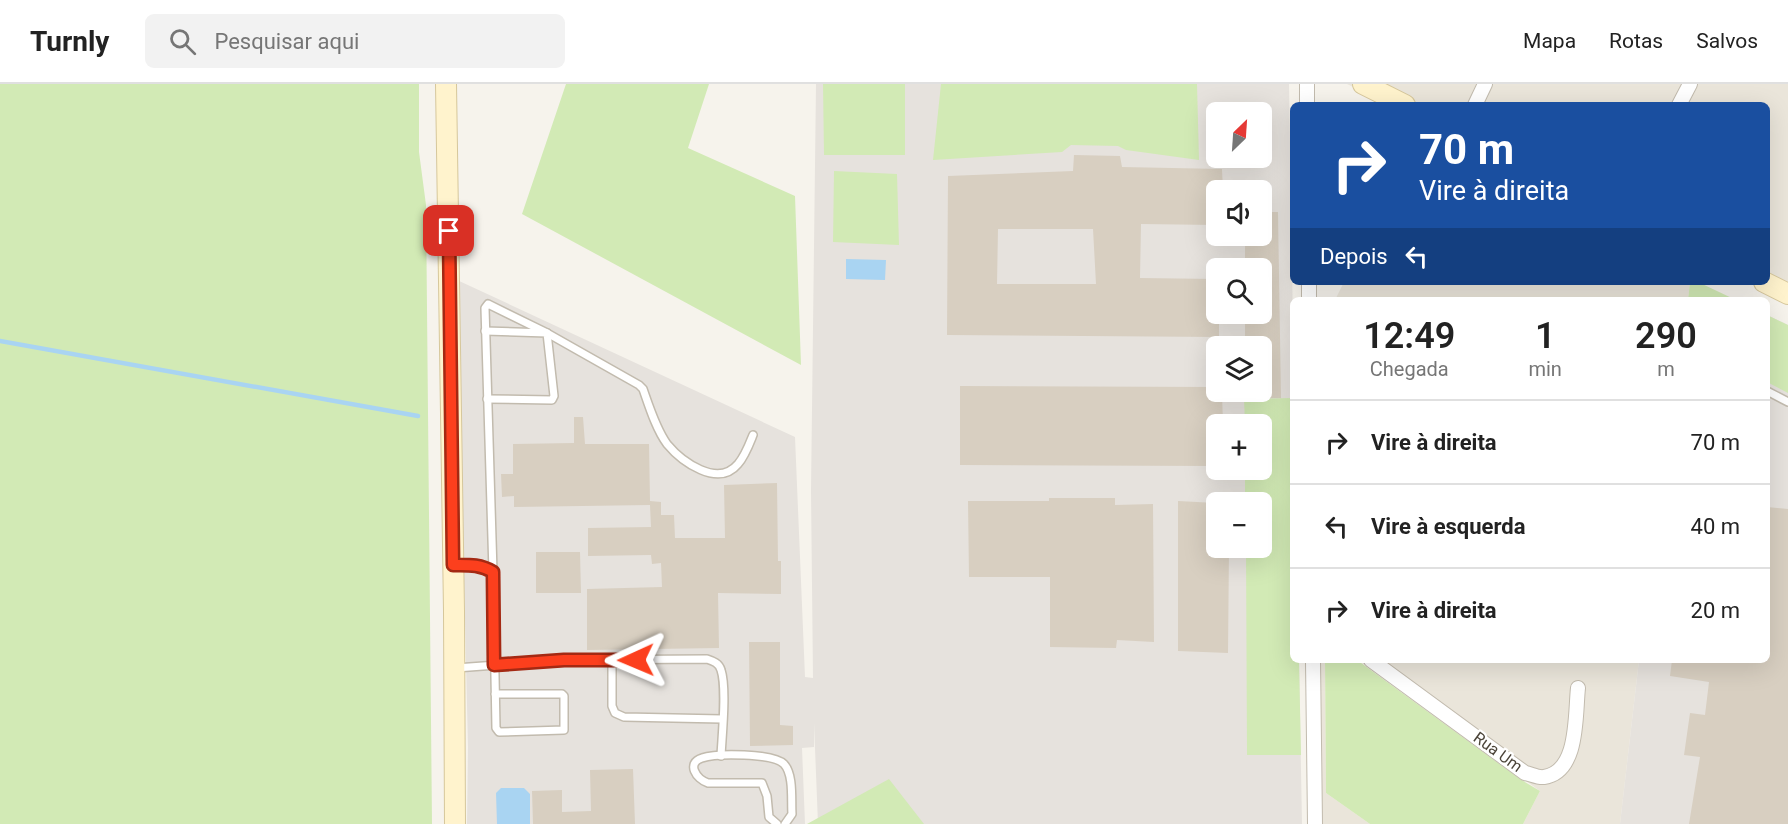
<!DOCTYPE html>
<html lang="pt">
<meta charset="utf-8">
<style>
body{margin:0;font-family:Roboto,sans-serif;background:#f2f2f2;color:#222;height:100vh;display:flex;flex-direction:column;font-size:22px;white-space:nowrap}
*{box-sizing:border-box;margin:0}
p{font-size:20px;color:#767676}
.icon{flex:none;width:33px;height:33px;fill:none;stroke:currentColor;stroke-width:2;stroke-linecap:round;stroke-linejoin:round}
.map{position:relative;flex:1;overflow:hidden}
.panel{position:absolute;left:1290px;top:213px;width:480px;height:366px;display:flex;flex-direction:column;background:#fff;border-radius:9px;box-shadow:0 6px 24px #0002}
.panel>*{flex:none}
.guide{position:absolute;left:1290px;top:18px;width:480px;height:183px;border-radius:9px;box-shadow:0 6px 24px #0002;background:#1a4fa0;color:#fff;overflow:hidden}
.needle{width:39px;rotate:25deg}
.tools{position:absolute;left:1206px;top:18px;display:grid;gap:12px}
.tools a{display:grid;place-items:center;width:66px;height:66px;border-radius:9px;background:#fff;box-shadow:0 6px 24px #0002;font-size:30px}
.pin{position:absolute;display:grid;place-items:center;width:51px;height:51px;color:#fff;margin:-26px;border-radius:12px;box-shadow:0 3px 9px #0006}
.me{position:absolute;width:66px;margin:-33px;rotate:269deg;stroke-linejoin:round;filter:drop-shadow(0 0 4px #0008)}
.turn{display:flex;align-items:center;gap:21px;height:126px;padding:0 30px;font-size:27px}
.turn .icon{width:78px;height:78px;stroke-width:2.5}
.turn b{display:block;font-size:42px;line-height:51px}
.then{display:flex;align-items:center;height:57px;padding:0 30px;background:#0003;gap:12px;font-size:22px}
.eta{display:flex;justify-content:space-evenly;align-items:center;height:102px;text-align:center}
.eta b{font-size:36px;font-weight:600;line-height:42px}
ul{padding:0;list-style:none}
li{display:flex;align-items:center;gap:18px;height:84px;padding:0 30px;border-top:2px solid #e0e0e0}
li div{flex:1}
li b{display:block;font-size:22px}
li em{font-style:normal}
header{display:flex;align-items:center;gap:36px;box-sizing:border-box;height:84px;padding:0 30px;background:#fff;border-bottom:2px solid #e0e0e0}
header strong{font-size:28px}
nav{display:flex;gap:33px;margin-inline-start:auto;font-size:21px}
.search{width:420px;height:54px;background:#f2f2f2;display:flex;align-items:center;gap:15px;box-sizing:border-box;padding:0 21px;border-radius:9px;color:#767676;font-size:22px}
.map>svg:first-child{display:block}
.residential{fill:#eae5da}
.industrial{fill:#e6e2dd;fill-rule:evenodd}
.green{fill:#d2eab5}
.water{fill:#a9d4f2}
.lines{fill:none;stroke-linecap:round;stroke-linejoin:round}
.stream{stroke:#a9d4f2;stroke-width:4.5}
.building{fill:#d8cfc1;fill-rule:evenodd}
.lane-casing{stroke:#c2bbae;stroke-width:10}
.street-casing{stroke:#c2bbae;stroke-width:16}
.secondary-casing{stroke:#d6c79b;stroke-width:22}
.lane{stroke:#fff;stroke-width:7}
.street{stroke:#fff;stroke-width:14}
.secondary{stroke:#fff3cd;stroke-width:20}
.route-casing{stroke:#a42913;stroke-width:15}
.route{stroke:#fc3f1d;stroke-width:10}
.labels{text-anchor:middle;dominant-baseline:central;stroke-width:4.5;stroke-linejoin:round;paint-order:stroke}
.street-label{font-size:16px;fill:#4b4439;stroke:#fff}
</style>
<header>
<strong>Turnly</strong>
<div class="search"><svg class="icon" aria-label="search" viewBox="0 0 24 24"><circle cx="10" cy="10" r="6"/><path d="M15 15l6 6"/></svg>Pesquisar aqui</div>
<nav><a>Mapa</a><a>Rotas</a><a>Salvos</a></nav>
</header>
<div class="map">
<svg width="1788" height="740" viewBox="0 0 1788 740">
<rect width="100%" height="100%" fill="#f6f3ec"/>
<g class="residential">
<path d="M1347,0H1788V218L1748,198H1767V21H1390Z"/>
<path d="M1344,198H1690L1688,216H1335Z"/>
<path d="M1306,576H1325L1326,709L1370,740H1308Z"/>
<path d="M1358,576H1639L1620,740H1523L1540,707Z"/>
</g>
<g class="industrial">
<path d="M816,0H1289L1293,243V576H1299L1302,740H818L814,639V663L802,664L805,740H467L468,663L457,196L795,353L805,593L813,594L811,407ZM1216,28H1262V74H1216ZM1216,106H1262V152H1216ZM1216,184H1262V230H1216ZM1216,262H1262V308H1216ZM1216,340H1262V386H1216ZM1216,418H1262V464H1216Z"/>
<path d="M1767,231L1788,241V740H1620L1639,576H1767Z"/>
</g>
<g class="green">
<path d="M0,0H419V68L426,121L432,740H0Z"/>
<path d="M566,0H709L688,64L795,112L801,281L522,130Z"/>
<path d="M823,0H905V71H824Z"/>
<path d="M941,0H1197L1199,76L1126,66L1118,62L1071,61L1062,68L933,76Z"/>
<path d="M834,87L897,90L899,161L833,158Z"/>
<path d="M1690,198H1698L1736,216H1688Z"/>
<path d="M1767,231L1788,241V309L1767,298Z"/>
<path d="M1293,314V576H1299L1301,671H1247L1246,464H1262V418H1245V386H1262V340H1245L1244,315Z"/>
<path d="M1325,576H1357L1520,695L1540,707L1523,740H1370L1326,709Z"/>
<path d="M889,695L924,740H807Z"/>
</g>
<g class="water">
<path d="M846,175L886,176L885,196L846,195Z"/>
<path d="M501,704H524L530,710V740H497L496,709Z"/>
</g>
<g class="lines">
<path class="stream" d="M0,257L418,332"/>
</g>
<g class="building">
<path d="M1074,71L1120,72L1122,83L1222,85L1223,106H1216V141L1141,140L1140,194L1216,195V230H1219V253L947,251L948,92L1073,87ZM998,145H1093L1096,200H997Z"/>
<path d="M1262,128H1278L1281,314H1262V262H1245V230H1262V184H1245V152H1262Z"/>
<path d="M960,302L1216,303V308H1222L1223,340H1216V382L960,381Z"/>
<path d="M574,333H583L585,360H649L650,417L661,418V431H674L675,454H725L724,401L777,399L778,477H781V510L718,509L719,564L587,566V505L662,503L661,479L652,480L651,471L588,472V444L651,443L650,421L514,423V412L502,413L501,390H513V360L574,359Z"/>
<path d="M1049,414H1115V421L1153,420L1154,558L1117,556L1116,564L1050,563V493H969L968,417H1049Z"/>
<path d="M1178,417L1216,419V464H1229L1228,569L1178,567Z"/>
<path d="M1767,423L1788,425V740H1689L1700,673L1684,671L1690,629L1705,631L1709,598L1670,592L1672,576H1767Z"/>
<path d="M536,468H580L581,509H536Z"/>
<path d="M749,558H780V641L793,642V661L750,662Z"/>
<path d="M633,685L635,740H533L532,707L562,706V728L591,727L590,686Z"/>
</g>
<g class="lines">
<g class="lane-casing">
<g id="lane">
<path d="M485,247L547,249L554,312L552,316L487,315"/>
<path d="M1767,307L1788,318"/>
<path d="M455,481C469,481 481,480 493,488L496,644L499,648L564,646V612L562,610H495"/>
<path d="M493,488L485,224L488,220L547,249L639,301L643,305C649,322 656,345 667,360C682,378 718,404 738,380C745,372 749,361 753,351"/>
<path d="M612,576V622L615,629L624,633L722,635"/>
<path d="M456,584L565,576L707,575C713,577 719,579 721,586C727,604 722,651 721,672"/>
<path d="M777,740L769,733L767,712L762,699H708C696,695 686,679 702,674C716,669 773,669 784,680C794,691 791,716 792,730L785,740"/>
</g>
</g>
<g class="street-casing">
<g id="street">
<path d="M1307,21V0"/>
<path d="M1475,21L1485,0"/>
<path d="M1679,21L1690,0"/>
<path d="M1309,198V216"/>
<path d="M1313,576L1315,740"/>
<path d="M1371,576L1525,689C1531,690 1538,694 1544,693C1579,688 1575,631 1578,604"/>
</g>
</g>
<g class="secondary-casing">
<g id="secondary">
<path d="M446,0L454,527L455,740"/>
<path d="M1363,0L1405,21"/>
<path d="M1764,198L1788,210"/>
</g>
</g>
<use href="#lane" class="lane"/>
<use href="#street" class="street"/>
<use href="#secondary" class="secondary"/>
</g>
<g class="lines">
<g class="route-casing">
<path id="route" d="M449,147L453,481C468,481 480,480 493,488L494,581L564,576H636"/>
</g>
<use href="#route" class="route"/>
</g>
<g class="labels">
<g class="street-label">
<text transform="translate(1498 668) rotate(36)">Rua Um</text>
</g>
</g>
</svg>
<div class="tools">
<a><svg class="needle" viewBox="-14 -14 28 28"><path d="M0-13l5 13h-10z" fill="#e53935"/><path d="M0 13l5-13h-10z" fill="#767676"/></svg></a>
<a><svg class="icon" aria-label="sound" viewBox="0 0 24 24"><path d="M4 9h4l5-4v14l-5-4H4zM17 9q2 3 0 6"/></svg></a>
<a><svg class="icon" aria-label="search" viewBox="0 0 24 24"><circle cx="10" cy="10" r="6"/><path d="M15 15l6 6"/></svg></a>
<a><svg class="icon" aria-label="layers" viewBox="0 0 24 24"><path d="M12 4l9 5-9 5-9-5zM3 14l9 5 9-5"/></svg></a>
<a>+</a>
<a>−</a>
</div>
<div class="pin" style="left:449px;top:147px;background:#d93025"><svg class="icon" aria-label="arrive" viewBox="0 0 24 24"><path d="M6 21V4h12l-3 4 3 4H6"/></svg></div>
<svg class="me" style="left:636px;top:576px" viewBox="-20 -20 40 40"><path d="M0-17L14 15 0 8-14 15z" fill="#fc3f1d" stroke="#fff" stroke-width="4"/></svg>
<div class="guide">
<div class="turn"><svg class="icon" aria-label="right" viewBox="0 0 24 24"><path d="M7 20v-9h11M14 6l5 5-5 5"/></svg><div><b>70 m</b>Vire à direita</div></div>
<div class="then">Depois<svg class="icon" aria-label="left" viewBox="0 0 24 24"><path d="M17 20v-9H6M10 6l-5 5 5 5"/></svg></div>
</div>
<section class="panel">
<div class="eta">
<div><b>12:49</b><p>Chegada</p></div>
<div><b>1</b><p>min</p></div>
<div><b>290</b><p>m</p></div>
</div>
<ul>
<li><svg class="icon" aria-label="right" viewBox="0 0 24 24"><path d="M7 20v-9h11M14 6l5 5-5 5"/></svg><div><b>Vire à direita</b></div><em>70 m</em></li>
<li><svg class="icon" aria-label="left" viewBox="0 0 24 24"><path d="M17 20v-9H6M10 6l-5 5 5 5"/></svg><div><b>Vire à esquerda</b></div><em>40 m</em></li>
<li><svg class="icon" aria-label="right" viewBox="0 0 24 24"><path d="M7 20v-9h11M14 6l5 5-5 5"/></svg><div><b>Vire à direita</b></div><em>20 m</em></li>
</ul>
</section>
</div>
